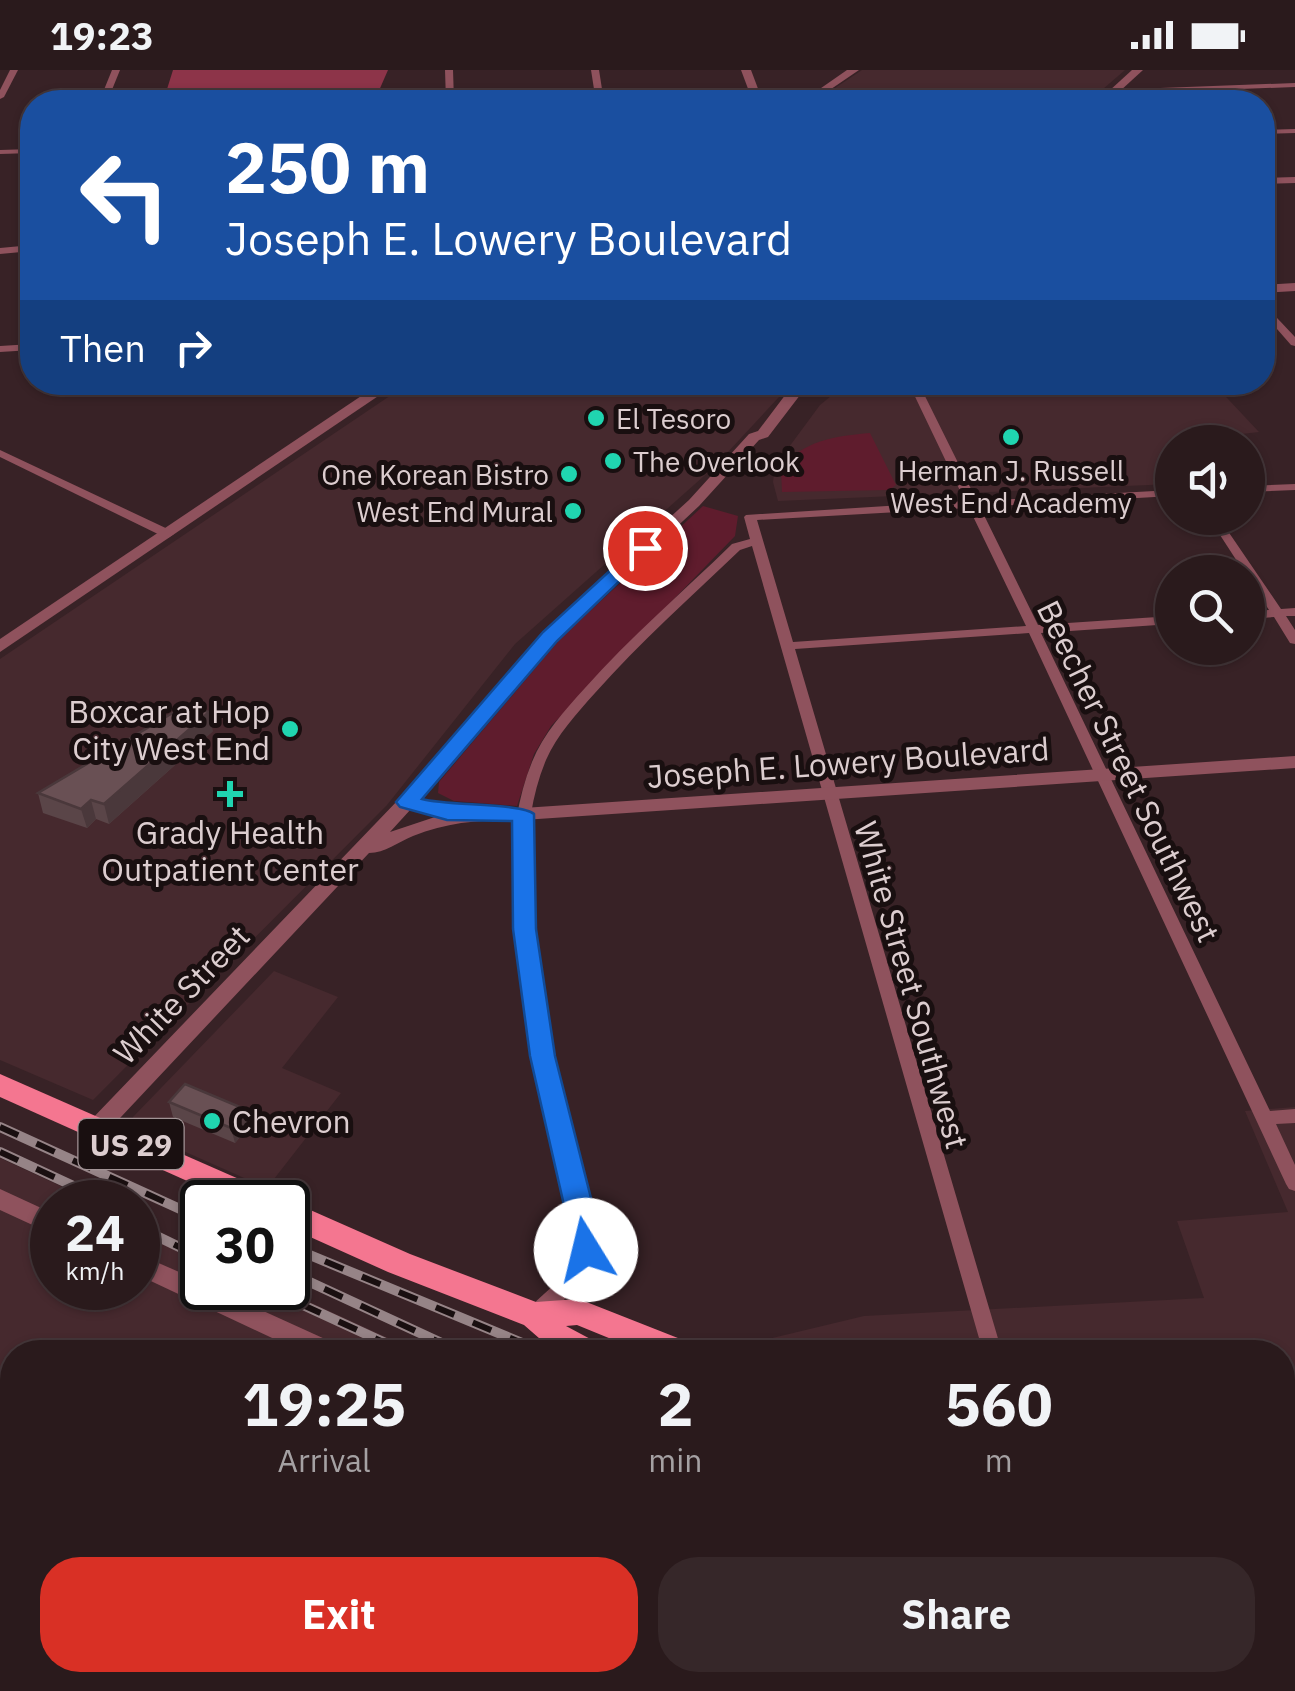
<!DOCTYPE html>
<style>
body{margin:0;font-family:"IBM Plex Sans",sans-serif;background:#362729;color:#f1f3f6;height:100vh;display:flex;flex-direction:column;font-size:38px;white-space:nowrap}
*{box-sizing:border-box;margin:0}
p{font-size:32px;color:#a5a1a3}
.icon{flex:none;width:55px;height:55px;fill:none;stroke:currentColor;stroke-width:2;stroke-linecap:round;stroke-linejoin:round}
.map{position:relative;flex:1;overflow:hidden}
.details{position:absolute;left:0px;top:1270px;width:1295px;height:352px;display:flex;flex-direction:column;background:#2a1a1c;border-radius:40px 40px 0 0;box-shadow:0 2px 8px #0004,0 0 0 2px #46383b}
.details>*{flex:none}
.top-card{position:absolute;left:20px;top:20px;width:1255px;height:305px;border-radius:40px;box-shadow:0 2px 8px #0004,0 0 0 2px #46383b;background:#1a4fa0;color:#fff;overflow:hidden}
.tools{position:absolute;left:1155px;top:355px;display:grid;gap:20px}
.tools a{display:grid;place-items:center;width:110px;height:110px;border-radius:50%;background:#2a1a1c;box-shadow:0 2px 8px #0004,0 0 0 2px #46383b;font-size:50px}
.speed{position:absolute;left:30px;top:1110px;display:flex;gap:20px;font-size:50px;font-weight:700;text-align:center}
.speed>*{display:grid;place-content:center;width:130px;height:130px;border-radius:50%;background:#2a1a1c;box-shadow:0 2px 8px #0004,0 0 0 2px #46383b;line-height:1}
.speed small{font-size:25px;font-weight:400}
.speed .limit{border:5px solid #111;border-radius:15px;background:#fff;color:#111}
.pin{position:absolute;display:grid;place-items:center;width:85px;height:85px;color:#fff;margin:-42px;border:5px solid #fff;border-radius:50%;box-shadow:0 2px 10px #0007}
.me{position:absolute;width:110px;margin:-55px;rotate:351deg;stroke-linejoin:round;filter:drop-shadow(0 0 8px #0008)}
.turn{display:flex;align-items:center;gap:35px;height:210px;padding:0 40px;font-size:45px}
.turn .icon{width:130px;height:130px;stroke-width:2.5}
.turn b{display:block;font-size:70px;line-height:85px}
.then{display:flex;align-items:center;height:95px;padding:0 40px;background:#0003;gap:20px;font-size:38px}
.eta{display:flex;justify-content:space-evenly;align-items:center;height:170px;text-align:center}
.eta b{font-size:60px;font-weight:700;line-height:70px}
.button{display:flex;gap:20px;margin-top:auto;padding:20px 40px}
.button a{flex:1;height:115px;border-radius:40px;background:#d93025;color:#fff;font-size:40px;font-weight:700;line-height:115px;text-align:center}
.button a+a{background:#362729;color:#f1f3f6}
.status{display:flex;justify-content:space-between;align-items:center;height:70px;padding:0 50px;background:#2a1a1c;direction:ltr}
.status svg{height:28px;fill:currentColor}
.map>svg:first-child{display:block}
.built{fill:#46292e}
.green{fill:#5f1c2d}
.forest{fill:#8d3449}
.lines{fill:none;stroke-linecap:round;stroke-linejoin:round}
.minor{fill:#8f525d;fill-rule:evenodd}
.tertiary{fill:#8f525d;fill-rule:evenodd}
.primary{fill:#f47690;fill-rule:evenodd}
.rail-casing{stroke:#968487;stroke-width:10}
.rail{stroke:#190f10;stroke-width:6;stroke-dasharray:20;stroke-linecap:butt}
.wall{fill:#5a4548}
.shaded-wall{fill:#4a383b}
.building{fill:#695054;stroke:#4a383b;stroke-width:2.5}
.route{fill:#1a73e8;stroke:#114b97;stroke-width:2.5}
.poi-dot{fill:#20d5b0;stroke:#190f10;stroke-width:4}
.labels{text-anchor:middle;dominant-baseline:central;stroke-width:10;stroke-linejoin:round;paint-order:stroke}
.far-poi-label{font-size:28px;fill:#dccdcf;stroke:#190f10;text-anchor:start}
.shield{fill:#190f10;stroke:#a29496;stroke-width:2.5}
.shield-label{font-size:30px;font-weight:bold;fill:#dccdcf}
.poi-label{font-size:32px;fill:#dccdcf;stroke:#190f10;text-anchor:end}
.street-label{font-size:32px;fill:#dccdcf;stroke:#190f10}
</style>
<div class="status"><b>19:23</b><svg viewBox="0 0 49 12"><path d="M0 12V9h3v3zM5 12V6h3v6zM10 12V3h3v9zM15 12V0h3v12zM26 1h20v11H26zM47 4h2v5h-2z"/></svg></div>
<div class="map">
<svg width="1295" height="1621" viewBox="0 0 1295 1621">
<rect width="100%" height="100%" fill="#382226"/>
<g class="built">
<path d="M862,0H1125L1088,32H814Z"/>
<path d="M409,313H792L713,398L515,574L387,735L93,1030L0,990V589Z"/>
<path d="M847,313H1213L1259,362L1172,372V414L778,431L773,412L775,396L820,335Z"/>
<path d="M274,901L338,927L282,998L341,1023L267,1118L136,1060L133,1047Z"/>
<path d="M1295,1037V1621H1093L1061,1610H1282V1282H714L864,1246L1204,1228L1177,1151L1288,1142L1245,1041Z"/>
<path d="M0,1088L95,1132H52V1218H138V1152L202,1182V1218H279L419,1282H12V1590L0,1592Z"/>
<rect x="160" y="1610" width="195" height="11"/>
<path d="M574,1610H697L698,1621H573Z"/>
</g>
<g class="green">
<path d="M870,363L896,415L889,420L782,422L781,399C802,370 837,366 870,363Z"/>
<path d="M703,436L738,446L735,466L551,656L534,684L517,736L454,731L438,723L439,712L560,569Z"/>
<path d="M697,1610H1061L1093,1621H698Z"/>
</g>
<path class="forest" d="M173,0H388L374,32H163Z"/>
<g class="lines">
<g class="minor">
<path d="M10,0H18L4,27L0,29V20Z"/>
<path d="M112,0H120L107,32H99Z"/>
<path d="M445,0H453L454,32H446Z"/>
<path d="M591,0H599L604,32H596Z"/>
<path d="M1295,13V17L1136,23L1124,32H1116L1134,19Z"/>
<path d="M1295,59V63L1262,64V60Z"/>
<path d="M32,79V83L0,84V80Z"/>
<path d="M1295,107V113L1262,114V108Z"/>
<path d="M32,175V181L0,184V178Z"/>
<path d="M1262,232L1295,267V276L1291,275L1262,242Z"/>
<path d="M32,274V280L0,282V276Z"/>
<path d="M908,312H918L977,431L1172,420V426L980,437L1038,555L1172,546V554L1041,563L1270,1041L1295,1039V1053L1276,1054L1295,1095V1121L1289,1119L1286,1114L1029,563L795,579L1002,1282H983L752,476L740,480C691,527 640,572 595,623C577,643 557,665 546,690C501,797 545,961 572,1070C580,1103 597,1139 595,1173C594,1191 557,1249 538,1250C536,1250 534,1248 531,1248L529,1242L531,1236C548,1220 573,1201 576,1177C581,1140 561,1100 553,1065C527,956 488,799 532,692C543,664 565,640 585,618C630,567 683,522 732,474L750,469L744,447L746,445L965,431ZM969,438L1026,556L793,572L757,450Z"/>
<path d="M0,380L172,461L174,464L168,468L164,467L0,387Z"/>
<path d="M1295,414V420L1248,422V416Z"/>
<path d="M1209,448H1219L1281,539L1295,538V546H1286L1295,560V574L1290,573L1274,547L1248,549V541L1269,540L1248,508V502H1244Z"/>
<path d="M12,1556V1578L0,1580V1558Z"/>
<path d="M330,1610H352L353,1621H331Z"/>
<path d="M686,1610H708L709,1621H687Z"/>
</g>
<g class="tertiary">
<path d="M741,0H751L763,32H753Z"/>
<path d="M847,0H859L812,32H801Z"/>
<path d="M1132,0H1143L1108,32H1097Z"/>
<path d="M1295,213V221L1262,223V215Z"/>
<path d="M382,312H399L0,582V569Z"/>
<path d="M795,312H810L768,367L759,370L699,436L556,570L420,729L448,738H523L1295,686V698L523,750C484,750 450,751 413,766C398,772 385,783 369,783L105,1064L97,1067L89,1064L85,1058L89,1052L400,728L544,562L689,430L749,364L758,361ZM411,739L435,747L390,762Z"/>
<path d="M0,1119L52,1143V1164L0,1140Z"/>
<path d="M138,1184L202,1212V1218H213L336,1274L340,1282H302L138,1205Z"/>
<rect x="1282" y="1303" width="13" height="22"/>
<path d="M1046,1610H1103L1108,1621H1052Z"/>
</g>
<g class="primary">
<path d="M0,1004L273,1124L277,1132H234L0,1027Z"/>
<path d="M286,1132L299,1135L410,1184L536,1232L578,1229L589,1233L688,1272L693,1282H643L577,1255L566,1256L596,1272L601,1282H555L524,1255L388,1202L288,1157Z"/>
<path d="M1282,1519L1295,1521V1557L1282,1554Z"/>
</g>
<g class="rail-casing">
<g id="rail">
<path d="M0,1057L202,1149"/>
<path d="M0,1082L108,1132"/>
<path d="M138,1157L202,1188"/>
<path d="M288,1176L544,1282"/>
<path d="M288,1202L461,1282"/>
<path d="M266,1218L405,1282"/>
<path d="M1282,1405H1295"/>
<path d="M1213,1610L1257,1621"/>
<path d="M1268,1610L1295,1616"/>
</g>
</g>
<use href="#rail" class="rail"/>
</g>
<g class="wall">
<path d="M213,661L109,754L96,749L87,758L43,743L38,723Z"/>
<path d="M169,1032L247,1040L250,1055L235,1073L173,1047Z"/>
</g>
<g class="shaded-wall">
<path d="M209,642L213,661L109,754L104,734Z"/>
<path d="M91,730L96,749L87,758L81,739Z"/>
<path d="M247,1040L250,1055L235,1073L231,1058Z"/>
</g>
<g class="building">
<path d="M186,635L209,642L104,734L91,730L81,739L38,723Z"/>
<path d="M185,1014L247,1040L231,1058L169,1032Z"/>
</g>
<path class="route" d="M639,474L654,478L557,571L422,729C446,736 523,733 534,744L536,859L555,986L594,1140L600,1180L596,1188H576L530,986L513,859L512,751L447,750L400,737L396,732L543,562Z"/>
<g class="poi-dot">
<circle cx="596" cy="348" r="10"/>
<circle cx="1011" cy="367" r="10"/>
<circle cx="613" cy="391" r="10"/>
<circle cx="569" cy="404" r="10"/>
<circle cx="573" cy="441" r="10"/>
<circle cx="290" cy="659" r="10"/>
<path d="M225 709h10v10h10v10h-10v10h-10v-10h-10v-10h10z"/>
<circle cx="212" cy="1051" r="10"/>
</g>
<g class="labels">
<g class="far-poi-label">
<text x="616" y="348">El Tesoro</text>
<text x="633" y="391">The Overlook</text>
<text x="1011" y="400" text-anchor="middle">Herman J. Russell<tspan x="1011" dy="32">West End Academy</tspan></text>
<text x="549" y="404" text-anchor="end">One Korean Bistro</text>
<text x="553" y="441" text-anchor="end">West End Mural</text>
</g>
<rect class="shield" x="78.5" y="1049" width="105" height="50" rx="8"/>
<g class="shield-label">
<text x="131" y="1074">US 29</text>
</g>
<g class="poi-label">
<text x="270" y="641">Boxcar at Hop<tspan x="270" dy="37">City West End</tspan></text>
<text x="230" y="762" text-anchor="middle">Grady Health<tspan x="230" dy="37">Outpatient Center</tspan></text>
<text x="232" y="1051" text-anchor="start">Chevron</text>
</g>
<g class="street-label">
<text transform="translate(848 692) rotate(-4)">Joseph E. Lowery Boulevard</text>
<text transform="translate(1129 701) rotate(64)">Beecher Street Southwest</text>
<text transform="translate(912 915) rotate(74)">White Street Southwest</text>
<text transform="translate(181 924) rotate(-46)">White Street</text>
</g>
</g>
</svg>
<div class="tools">
<a><svg class="icon" aria-label="sound" viewBox="0 0 24 24"><path d="M4 9h4l5-4v14l-5-4H4zM17 9q2 3 0 6"/></svg></a>
<a><svg class="icon" aria-label="search" viewBox="0 0 24 24"><circle cx="10" cy="10" r="6"/><path d="M15 15l6 6"/></svg></a>
</div>
<div class="speed"><div>24<small>km/h</small></div><div class="limit">30</div></div>
<div class="pin" style="left:645px;top:478px;background:#d93025"><svg class="icon" aria-label="arrive" viewBox="0 0 24 24"><path d="M6 21V4h12l-3 4 3 4H6"/></svg></div>
<svg class="me" style="left:586px;top:1180px" viewBox="-20 -20 40 40"><circle r="19" fill="#fff"/><path d="M0-13L10 11 0 6-10 11z" fill="#1a73e8"/></svg>
<div class="top-card">
<div class="turn"><svg class="icon" aria-label="left" viewBox="0 0 24 24"><path d="M17 20v-9H6M10 6l-5 5 5 5"/></svg><div><b>250 m</b>Joseph E. Lowery Boulevard</div></div>
<div class="then">Then<svg class="icon" aria-label="right" viewBox="0 0 24 24"><path d="M7 20v-9h11M14 6l5 5-5 5"/></svg></div>
</div>
<section class="details">
<div class="eta">
<div><b>19:25</b><p>Arrival</p></div>
<div><b>2</b><p>min</p></div>
<div><b>560</b><p>m</p></div>
</div>
<div class="button"><a>Exit</a><a>Share</a></div>
</section>
</div>
